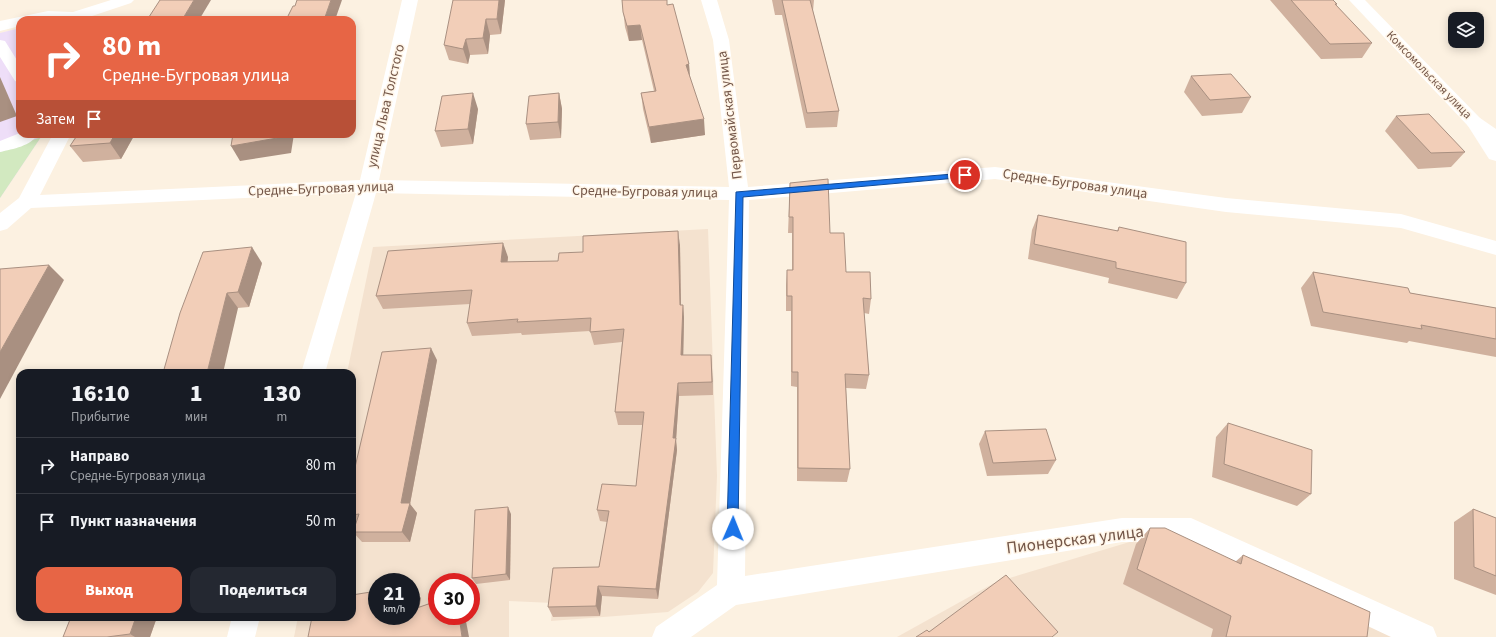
<!DOCTYPE html>
<html lang="ru">
<meta charset="utf-8">
<style>
body{margin:0;font-family:"Source Sans 3",sans-serif;background:#242831;color:#f1f3f6;height:100vh;display:flex;flex-direction:column;font-size:15px;white-space:nowrap}
*{box-sizing:border-box;margin:0}
p{font-size:13px;color:#9ea1a6}
.icon{flex:none;width:22px;height:22px;fill:none;stroke:currentColor;stroke-width:2;stroke-linecap:round;stroke-linejoin:round}
.map{position:relative;flex:1;overflow:hidden}
.drawer{position:absolute;left:16px;top:369px;width:340px;height:252px;display:flex;flex-direction:column;background:#171b24;border-radius:12px;box-shadow:0 2px 10px #0003}
.drawer>*{flex:none}
.hud{position:absolute;left:16px;top:16px;width:340px;height:122px;border-radius:12px;box-shadow:0 2px 10px #0003;background:#e76545;color:#fff;overflow:hidden}
.fabs{position:absolute;left:1448px;top:12px;display:grid;gap:8px}
.fabs a{display:grid;place-items:center;width:36px;height:36px;border-radius:8px;background:#171b24;box-shadow:0 2px 10px #0003;font-size:20px}
.speed{position:absolute;left:368px;top:573px;display:flex;gap:8px;font-size:20px;font-weight:700;text-align:center}
.speed>*{display:grid;place-content:center;width:52px;height:52px;border-radius:50%;background:#171b24;box-shadow:0 2px 10px #0003;line-height:1}
.speed small{font-size:10px;font-weight:400}
.speed .limit{border:6px solid #d22;background:#fff;color:#111}
.pin{position:absolute;display:grid;place-items:center;width:34px;height:34px;color:#fff;margin:-17px;border:2px solid #fff;border-radius:50%;box-shadow:0 1px 4px #0007}
.me{position:absolute;width:44px;margin:-22px;rotate:1deg;stroke-linejoin:round;filter:drop-shadow(0 0 3px #0008)}
.turn{display:flex;align-items:center;gap:14px;height:84px;padding:0 20px;font-size:18px}
.turn .icon{width:52px;height:52px;stroke-width:2.5}
.turn b{display:block;font-size:28px;line-height:34px}
.then{display:flex;align-items:center;height:38px;padding:0 20px;background:#0003;gap:8px;font-size:15px}
.eta{display:flex;justify-content:space-evenly;align-items:center;height:68px;text-align:center}
.eta b{font-size:24px;font-weight:800;line-height:28px}
.button{display:flex;gap:8px;margin-top:auto;padding:8px 20px}
.button a{flex:1;height:46px;border-radius:12px;background:#e76545;color:#fff;font-size:16px;font-weight:800;line-height:46px;text-align:center}
.button a+a{background:#242831;color:#f1f3f6}
ul{padding:0;list-style:none}
li{display:flex;align-items:center;gap:12px;height:56px;padding:0 20px;border-top:1px solid #363941}
li div{flex:1}
li b{display:block;font-size:15px}
li em{font-style:normal}
.map>svg:first-child{display:block}
.residential{fill:#f4e2cf;fill-rule:evenodd}
.education{fill:#eedef8}
.green{fill:#d2e9c0}
.lines{fill:none;stroke-linecap:round;stroke-linejoin:round}
.lane{fill:#fff;fill-rule:evenodd}
.street{fill:#fff;fill-rule:evenodd}
.wall{fill:#d0b19e}
.shaded-wall{fill:#a99081}
.building{fill:#f2ceb8;stroke:#a99081}
.route{fill:#1a73e8;stroke:#114b97}
.labels{text-anchor:middle;dominant-baseline:central;stroke-width:3;stroke-linejoin:round;paint-order:stroke}
.far-street-label{font-size:12px;fill:#735648;stroke:#fff5e7}
.street-label{font-size:14px;fill:#735648;stroke:#fff5e7}
.near-street-label{font-size:17px;fill:#735648;stroke:#fff5e7}
</style>
<div class="map">
<svg width="1496" height="637" viewBox="0 0 1496 637">
<rect width="100%" height="100%" fill="#fcf1e1"/>
<g class="residential">
<path d="M708,229L717,476L713,573L698,592L668,612L551,621L553,603L509,601V637H294L298,617H352V373H347L373,247ZM377,582H411V616H377ZM437,582H471V616H437Z"/>
<path d="M1173,529L1408,637H897L996,582Z"/>
</g>
<path class="education" d="M20,28V134H43L0,198V33Z"/>
<path class="green" d="M41,137L0,198V152Z"/>
<g class="lines">
<g class="lane">
<path d="M0,40L5,41L20,65V83L15,81L0,57Z"/>
<path d="M1474,117L1480,118L1496,129V141L1490,140L1468,126L1466,122L1468,118Z"/>
<path d="M20,133L38,134C31,146 13,149 0,152V141Z"/>
</g>
<g class="street">
<path d="M111,0H134L131,3L89,17L91,20H20V26L0,31V21L48,11L73,12Z"/>
<path d="M402,0H418L379,180L729,187L713,40L701,0H717L729,40L748,187L995,167L1226,198L1401,214L1496,241V255L1401,228L1226,212L995,179L749,200L745,576L1122,518H1191L1433,627L1437,637H1391L1189,542H1122L736,605L691,637H652L656,627L717,585L729,200L376,193L325,373H301L356,193L31,208L7,229L0,231V213L19,198L53,134H71L40,195L360,180Z"/>
<path d="M1349,0H1365L1480,118L1496,141V161L1489,159L1468,126Z"/>
<path d="M232,617H260L255,637H227Z"/>
</g>
</g>
<g class="wall">
<path d="M505,0L501,34L490,35L488,54L470,55L468,64L449,60L444,45Z"/>
<path d="M622,0L667,5L689,64L690,77L705,135L651,143L643,109L641,93L654,91L642,40L629,41L625,27Z"/>
<path d="M772,0H814L813,11L839,111L837,127L806,128L782,15H775Z"/>
<path d="M1270,0H1333L1337,4L1336,6L1372,43L1362,58L1321,59Z"/>
<path d="M1191,76L1251,97L1242,113L1202,116L1184,92Z"/>
<path d="M559,93L562,109L561,138L530,140L526,124Z"/>
<path d="M478,109L473,144L441,147L435,131Z"/>
<path d="M1396,116L1465,152L1451,167L1418,169L1385,131Z"/>
<path d="M135,134L121,159L83,162L70,146Z"/>
<path d="M790,183L830,233L846,272L871,299L869,314L864,313L869,375L866,389L846,388L850,469L847,482L797,481V387L791,386V311H786V285L787,270H792V233H788Z"/>
<path d="M1038,215L1117,231L1119,227L1186,283L1177,299L1108,283L1109,278L1028,259L1032,230Z"/>
<path d="M680,245L681,305H683L684,318L683,355H711L713,395L679,396L676,440L677,450L658,599L602,596L600,616L553,617L548,607L599,567L607,522L600,521L597,510L636,486L643,425H618L615,412L622,342L594,345L590,331L522,335L521,333L472,336L467,323L470,304L383,309L376,296L508,257L507,262L558,261L583,252Z"/>
<path d="M262,263L249,307L180,313Z"/>
<path d="M1313,272L1410,293L1496,308V357L1409,341L1407,343L1311,326L1301,288Z"/>
<path d="M437,360L410,504L417,513L410,542H362L353,532L355,526H352V480Z"/>
<path d="M1228,423L1311,494L1297,506L1212,477L1216,437Z"/>
<path d="M985,431L1056,460L1048,474L987,476L979,444Z"/>
<path d="M1473,509L1496,518V595L1454,579V522Z"/>
<path d="M511,514L510,580L476,584L472,578Z"/>
<path d="M1150,528L1235,562L1243,555L1367,637H1211L1213,629L1123,584L1136,544Z"/>
<path d="M71,617H157L150,637H63Z"/>
</g>
<g class="shaded-wall">
<path d="M194,0H211L199,20H182Z"/>
<path d="M331,0H342L335,20H324Z"/>
<path d="M499,0H505L501,34L497,19Z"/>
<path d="M486,19L490,35L488,54L483,38Z"/>
<path d="M640,25L642,40L629,41L627,26Z"/>
<path d="M466,39L470,55L468,64L463,49Z"/>
<path d="M689,64L690,80L686,65Z"/>
<path d="M0,77L17,116L0,122Z"/>
<path d="M473,93L478,109L473,144L468,129Z"/>
<path d="M559,93L562,109L561,138L558,122Z"/>
<path d="M704,119L705,135L651,143L649,127Z"/>
<path d="M115,134H135L121,159L110,143Z"/>
<path d="M283,134H294L291,153L240,161L231,146Z"/>
<path d="M678,231L680,245L681,318L680,305Z"/>
<path d="M503,243L508,257L506,276L501,262Z"/>
<path d="M252,247L262,263L249,307L238,292Z"/>
<path d="M49,265L64,280L0,399V352Z"/>
<path d="M227,293L238,308L223,373H207Z"/>
<path d="M683,305L684,318L683,368L681,355Z"/>
<path d="M431,348L437,360L410,504L417,513L410,542L402,532L401,503Z"/>
<path d="M711,355L712,368L713,395L712,382Z"/>
<path d="M678,383L679,396L676,440L677,450L658,599L656,589L673,438Z"/>
<path d="M508,507L511,514L510,580L506,574Z"/>
<path d="M598,586L602,596L600,616L596,606Z"/>
<path d="M412,587L421,598L417,622L411,615Z"/>
<path d="M459,616H465L469,637H462Z"/>
<path d="M136,617H157L150,637H135L130,634Z"/>
</g>
<g class="building">
<path d="M160,0H194L182,20H147Z"/>
<path d="M297,0H331L324,20H286L293,6H295Z"/>
<path d="M453,0H499L497,19H486L483,38L466,39L463,49L444,45Z"/>
<path d="M622,0H667V5L673,4L689,64L686,65L704,119L649,127L641,93L656,91L640,25L627,26L623,12Z"/>
<path d="M782,0H810L839,111L807,113Z"/>
<path d="M1291,0H1333L1337,4H1335L1372,43L1330,44Z"/>
<path d="M1231,74L1251,97L1210,100L1191,76Z"/>
<path d="M473,93L468,129L435,131L442,96Z"/>
<path d="M559,93L558,122L526,124L529,96Z"/>
<path d="M1429,114L1465,152L1431,153L1396,116Z"/>
<path d="M78,134H115L110,143L70,146Z"/>
<path d="M233,134H283V137L231,146Z"/>
<path d="M828,179L830,233H844L846,272H870L871,299L863,298L869,375L845,374L850,469L798,468V372H792V296H787V270H793V217H789L790,183Z"/>
<path d="M1038,215L1118,231L1119,227L1186,242V283L1116,268V262L1034,244Z"/>
<path d="M678,231L680,305H683L681,355H711L712,382L678,383L673,438H676L656,589L598,586L596,606L548,607L553,568L599,567L609,511L597,510L602,484L636,486L644,412H615L624,329L590,332L591,318L517,322L518,319L467,323L472,290L376,296L388,251L503,243L501,262L558,261L559,253L583,252V236Z"/>
<path d="M252,247L238,292L227,293L207,373H163L180,313L203,252Z"/>
<path d="M49,265L0,352V269Z"/>
<path d="M1313,272L1408,288L1410,293L1496,308V339L1421,325L1422,329L1323,312Z"/>
<path d="M431,348L401,503H410L402,532H353L359,514L352,515V480L382,352Z"/>
<path d="M1228,423L1312,450L1311,494L1224,464Z"/>
<path d="M1046,429L1056,460L993,463L985,431Z"/>
<path d="M508,507L506,574L472,578L475,510Z"/>
<path d="M1473,509L1496,518V576L1474,567Z"/>
<path d="M1150,528H1165L1241,564L1243,555L1370,612L1367,637H1226L1231,616L1137,569Z"/>
<path d="M1006,575L1058,632L1052,637H916L927,630L929,632Z"/>
<path d="M377,591V616H411V610L437,601V616H459L462,637H308L312,617H352V595Z"/>
<path d="M71,617H136L130,634L107,637H63Z"/>
</g>
<path class="route" d="M965,173L969,175L968,177L743,197L738,529L736,532L733,534L729,532L727,529L736,192Z"/>
<g class="labels">
<g class="far-street-label">
<text transform="translate(1429 75) rotate(46)">Комсомольская улица</text>
</g>
<g class="street-label">
<text transform="translate(386 106) rotate(-77)">улица Льва Толстого</text>
<text transform="translate(730 115) rotate(-97)">Первомайская улица</text>
<text transform="translate(1075 184) rotate(8)">Средне-Бугровая улица</text>
<text transform="translate(321 189) rotate(-2)">Средне-Бугровая улица</text>
<text transform="translate(645 192) rotate(1)">Средне-Бугровая улица</text>
</g>
<g class="near-street-label">
<text transform="translate(1075 540) rotate(-7)">Пионерская улица</text>
</g>
</g>
</svg>
<div class="fabs">
<a><svg class="icon" aria-label="layers" viewBox="0 0 24 24"><path d="M12 4l9 5-9 5-9-5zM3 14l9 5 9-5"/></svg></a>
</div>
<div class="speed"><div>21<small>km/h</small></div><div class="limit">30</div></div>
<div class="pin" style="left:965px;top:175px;background:#d93025"><svg class="icon" aria-label="arrive" viewBox="0 0 24 24"><path d="M6 21V4h12l-3 4 3 4H6"/></svg></div>
<svg class="me" style="left:733px;top:529px" viewBox="-20 -20 40 40"><circle r="19" fill="#fff"/><path d="M0-13L10 11 0 6-10 11z" fill="#1a73e8"/></svg>
<div class="hud">
<div class="turn"><svg class="icon" aria-label="right" viewBox="0 0 24 24"><path d="M7 20v-9h11M14 6l5 5-5 5"/></svg><div><b>80 m</b>Средне-Бугровая улица</div></div>
<div class="then">Затем<svg class="icon" aria-label="arrive" viewBox="0 0 24 24"><path d="M6 21V4h12l-3 4 3 4H6"/></svg></div>
</div>
<section class="drawer">
<div class="eta">
<div><b>16:10</b><p>Прибытие</p></div>
<div><b>1</b><p>мин</p></div>
<div><b>130</b><p>m</p></div>
</div>
<ul>
<li><svg class="icon" aria-label="right" viewBox="0 0 24 24"><path d="M7 20v-9h11M14 6l5 5-5 5"/></svg><div><b>Направо</b><p>Средне-Бугровая улица</p></div><em>80 m</em></li>
<li><svg class="icon" aria-label="arrive" viewBox="0 0 24 24"><path d="M6 21V4h12l-3 4 3 4H6"/></svg><div><b>Пункт назначения</b></div><em>50 m</em></li>
</ul>
<div class="button"><a>Выход</a><a>Поделиться</a></div>
</section>
</div>
